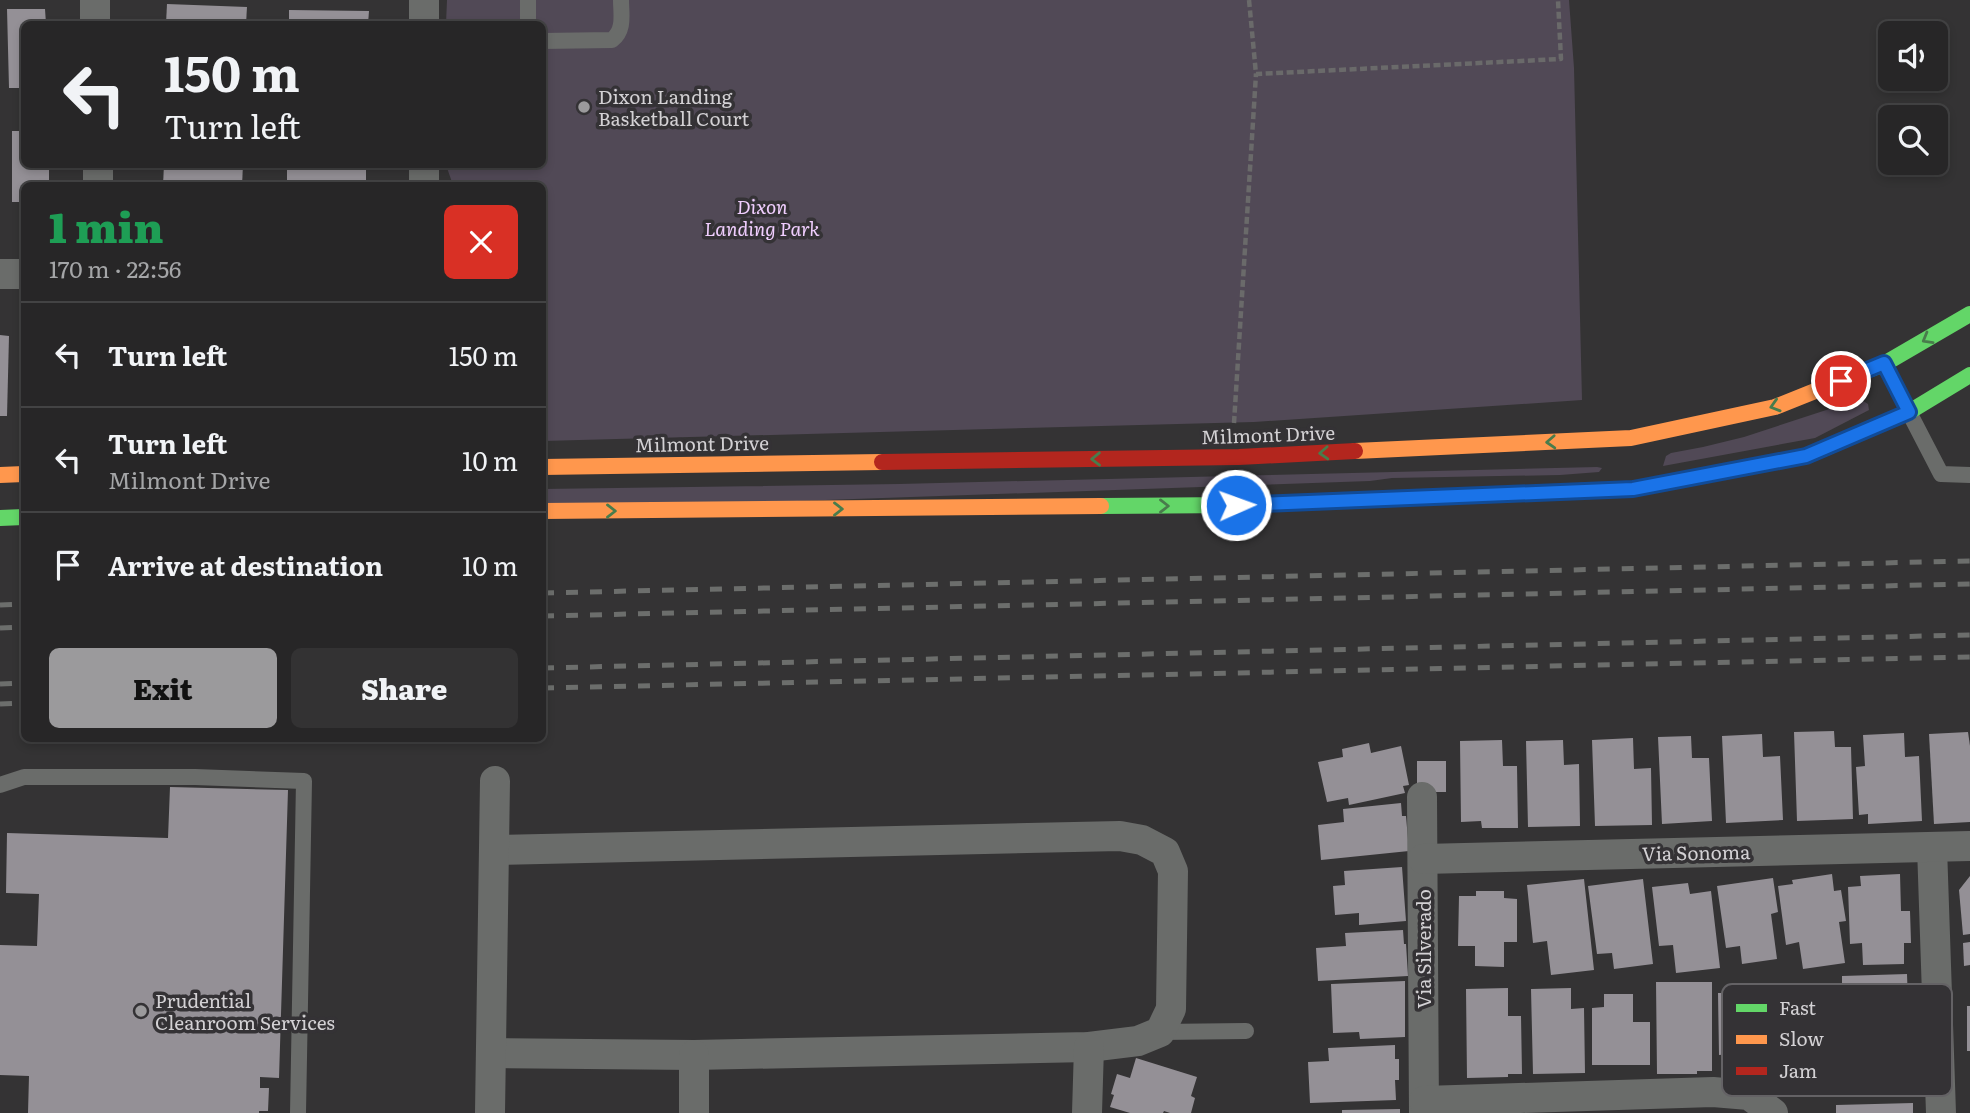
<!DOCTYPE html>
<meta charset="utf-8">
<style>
body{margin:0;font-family:Literata,serif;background:#333233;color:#f1f3f6;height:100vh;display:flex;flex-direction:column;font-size:26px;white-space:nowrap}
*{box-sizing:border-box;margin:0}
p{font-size:23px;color:#a4a5a7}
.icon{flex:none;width:38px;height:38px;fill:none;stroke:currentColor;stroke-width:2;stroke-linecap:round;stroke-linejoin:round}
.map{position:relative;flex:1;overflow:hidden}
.sheet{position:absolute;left:21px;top:182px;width:525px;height:560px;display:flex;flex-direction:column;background:#272627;border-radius:10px;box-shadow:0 4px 10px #0003,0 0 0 2px #434344}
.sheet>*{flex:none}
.banner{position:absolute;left:21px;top:21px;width:525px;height:147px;border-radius:10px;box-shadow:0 4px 10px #0003,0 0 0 2px #434344;background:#272627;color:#f1f3f6;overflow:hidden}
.fabs{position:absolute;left:1878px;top:21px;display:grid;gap:14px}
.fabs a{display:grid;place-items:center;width:70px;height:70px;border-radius:10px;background:#272627;box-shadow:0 4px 10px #0003,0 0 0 2px #434344;font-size:35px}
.pin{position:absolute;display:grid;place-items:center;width:60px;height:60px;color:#fff;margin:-30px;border:4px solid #fff;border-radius:50%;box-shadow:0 2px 7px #0007}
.me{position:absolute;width:77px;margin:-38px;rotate:88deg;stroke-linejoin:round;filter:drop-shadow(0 0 5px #0008)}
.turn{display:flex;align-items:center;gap:24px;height:147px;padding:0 28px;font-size:32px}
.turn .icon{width:91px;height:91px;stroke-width:2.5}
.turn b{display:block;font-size:49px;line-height:60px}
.round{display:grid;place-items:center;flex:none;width:74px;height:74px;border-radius:10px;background:#333233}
.headline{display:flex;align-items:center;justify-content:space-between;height:119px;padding:0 28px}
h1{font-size:42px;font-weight:800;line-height:52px;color:#1e9e55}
.action{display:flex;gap:14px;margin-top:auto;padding:14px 28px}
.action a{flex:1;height:80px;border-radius:10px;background:#9b9a9c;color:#111;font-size:28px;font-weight:800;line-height:80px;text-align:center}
.action a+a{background:#333233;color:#f1f3f6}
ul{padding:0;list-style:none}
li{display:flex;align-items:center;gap:21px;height:105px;padding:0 28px;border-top:2px solid #434344}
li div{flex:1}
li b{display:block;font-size:26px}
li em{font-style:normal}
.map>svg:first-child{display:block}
.green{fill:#514956}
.building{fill:#949096}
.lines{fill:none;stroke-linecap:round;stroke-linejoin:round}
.path{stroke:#6a6a6a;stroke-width:4.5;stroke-dasharray:7 3.5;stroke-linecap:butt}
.lane{stroke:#6a6c6a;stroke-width:16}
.street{stroke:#6a6c6a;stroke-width:30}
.fast{stroke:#63d668;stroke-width:16}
.slow{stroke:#ff974d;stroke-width:16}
.jam{stroke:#b3261e;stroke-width:16}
.rail{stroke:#6c6e6c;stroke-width:5;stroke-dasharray:12 12;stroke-linecap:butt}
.oneway{stroke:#497c4c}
.route-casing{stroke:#114b97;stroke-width:18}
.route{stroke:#1a73e8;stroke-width:12}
.poi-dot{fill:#9b9a9c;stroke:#343235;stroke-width:2.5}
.labels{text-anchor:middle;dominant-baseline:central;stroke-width:7;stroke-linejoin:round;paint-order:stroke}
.poi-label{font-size:19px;fill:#d3d1d4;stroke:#343235;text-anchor:start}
.park-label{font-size:19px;font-style:italic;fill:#f0cefe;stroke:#343235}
.street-label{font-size:19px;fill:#d3d1d4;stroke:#343235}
.key{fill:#343235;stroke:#646265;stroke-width:2}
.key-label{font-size:19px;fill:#d3d1d4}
</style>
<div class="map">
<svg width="1970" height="1113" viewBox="0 0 1970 1113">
<rect width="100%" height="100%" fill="#343334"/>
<g class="green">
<path d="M447,0H1569L1574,68L1582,400L1254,422L543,441L542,186L453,185L446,165L542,164V24H446Z"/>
<path d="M1860,399L1868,404L1869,410L1815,438L1663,466L1666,456L1671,453L1703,447L1744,437Z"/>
<path d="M1597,467L1602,468L1599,472L1560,475L1392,478L1370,481L543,510L542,489L899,484Z"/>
</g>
<g class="building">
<path d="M167,4L247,7L246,24H166Z"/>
<path d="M7,9H45L46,24H24V88H9Z"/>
<path d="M289,10L369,11L368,24H289Z"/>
<path d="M12,131H24V164H49V186H24V202H12Z"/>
<path d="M164,164H243L242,186H163Z"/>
<rect x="287" y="164" width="79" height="22"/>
<path d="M0,335L9,336L7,416H0Z"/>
<path d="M1834,731L1835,747H1851L1853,819L1797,821L1794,732Z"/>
<path d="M1968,732L1970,746V822L1934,824L1929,734Z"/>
<path d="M1904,733L1905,757L1919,756L1922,821L1868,824V814L1859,815L1856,767L1865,766L1863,735Z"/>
<path d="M1762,734L1763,757L1780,756L1783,820L1726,823L1722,736Z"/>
<path d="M1691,736L1692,758H1709L1712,821L1662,824L1658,737Z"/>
<path d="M1633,738L1634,769L1651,768L1652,825L1595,826L1592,740Z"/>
<path d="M1502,740L1503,766H1517L1518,828H1482L1481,821L1461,822L1460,741Z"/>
<path d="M1563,740L1564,765L1579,764L1580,826L1528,827L1526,741Z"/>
<path d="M1369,743L1371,753L1401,746L1409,785L1403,786L1405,793L1349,805L1348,798L1327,802L1318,762L1343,757L1342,749Z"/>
<rect x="1417" y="761" width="29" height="31"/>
<path d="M170,787L288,790L279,1078L260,1077V1088H269L268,1111H259V1113H28L29,1076L0,1075V945L37,946L39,894L6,893L7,833L168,838Z"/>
<path d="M1401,803L1402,816H1406L1409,851L1321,860L1318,825L1344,822L1343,809Z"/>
<path d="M1402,867L1406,921L1359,925V913L1335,915L1333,886L1345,885L1344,871Z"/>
<path d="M1832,874L1834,891L1841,890L1846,921L1839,922L1845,963L1803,969L1799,942L1786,945L1778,886L1793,884L1792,880Z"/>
<path d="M1900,874L1901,911H1910L1911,943H1904V964L1863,965L1862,943L1850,944L1848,887L1861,886L1860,876Z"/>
<path d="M1970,876V934L1963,935L1959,890Z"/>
<path d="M1773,878L1778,912L1771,914L1777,959L1742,964L1740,946L1726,948L1717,886Z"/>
<path d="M1584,879L1594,970L1551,975L1547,941L1533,943L1527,885Z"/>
<path d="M1643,879L1653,964L1614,969L1612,953L1597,954L1588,886Z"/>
<path d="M1688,883L1690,894L1711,891L1720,968L1676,973L1673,945L1659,946L1652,887Z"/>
<path d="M1476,891H1504V898L1517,899V942H1504V967L1475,966V946H1458L1459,896H1476Z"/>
<path d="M1403,930L1404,944H1406L1408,976L1318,981L1316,948L1346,946L1345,933Z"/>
<path d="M1970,942V965L1964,966L1963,943Z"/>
<path d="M1907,974L1909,1033L1822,1036L1820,992L1842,991V976Z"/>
<path d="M1405,981V1037L1360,1039L1359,1032L1333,1033L1331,984Z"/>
<path d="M1656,982H1712V1071H1697V1074H1657Z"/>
<path d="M1508,988V1016H1521L1522,1074H1508V1077L1467,1078L1466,989Z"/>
<path d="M1571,988V1009L1584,1008L1585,1073L1533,1074L1531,989Z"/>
<path d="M1747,988V1006L1762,1005L1763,1064L1731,1065V1054L1719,1055L1718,993H1729V989Z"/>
<path d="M1604,994H1633V1022H1650V1065H1592V1008L1604,1007Z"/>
<rect x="1967" y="1006" width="3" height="45"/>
<path d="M1395,1045V1059H1399V1080H1395L1396,1100L1310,1103L1308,1062L1329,1061L1328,1048Z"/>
<path d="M1136,1058L1197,1077L1191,1096L1195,1098L1191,1113H1170L1164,1111L1163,1113H1130L1110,1107L1114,1095L1111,1094L1117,1074L1130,1078Z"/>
<path d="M1913,1103V1113H1836V1105Z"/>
<path d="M1400,1109V1113H1342V1110Z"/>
</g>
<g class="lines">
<g class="path">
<path d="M1249,0L1256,74L1561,59L1558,0"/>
<path d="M1234,423L1256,74"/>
</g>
<g class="lane">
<path d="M528,0V24"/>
<path d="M542,41L612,40C625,30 621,14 621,0"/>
<path d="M1884,364L1941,474L1970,475"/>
<path d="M0,785L24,777H195L304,781L298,1113"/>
<path d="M1160,1032L1246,1031"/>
</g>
<g class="street">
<path d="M95,0V24"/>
<path d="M424,0V24"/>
<path d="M98,164V186"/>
<path d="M424,164V186"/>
<path d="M0,274H24"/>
<path d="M1422,797L1424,1113"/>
<path d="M1932,847L1941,1113"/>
<path d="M1423,859L1970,846"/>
<path d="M491,1053L694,1055L1089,1047L1138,1041L1160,1032L1171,1009L1173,871L1165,852L1142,840L1120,836L494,850"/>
<path d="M694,1055V1113"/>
<path d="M1424,1101L1713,1092L1749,1095L1773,1113"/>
<path d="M490,1113L495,781"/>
<path d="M1087,1113L1089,1047"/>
</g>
<g class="fast">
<path d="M1855,375L1884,364L1970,314"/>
<path d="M1830,446L1909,412L1970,375"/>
<path d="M1101,506L1236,505L1512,494"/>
<path d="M0,518L24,517"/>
</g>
<g class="slow">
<path d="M1355,451L1631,438L1775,407L1855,375"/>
<path d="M542,467L882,462"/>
<path d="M0,475L24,474"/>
<path d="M1512,494L1633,489L1806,456L1830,446"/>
<path d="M542,511L1101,506"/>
</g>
<path class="jam" d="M882,462L1239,457L1355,451"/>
<g class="rail">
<path d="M542,593L1970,561"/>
<path d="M0,605L24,604"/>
<path d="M542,616L1970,584"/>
<path d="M0,628L24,627"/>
<path d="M542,668L1970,635"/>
<path d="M0,684L24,683"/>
<path d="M542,688L1970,657"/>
<path d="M0,704L24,703"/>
</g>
</g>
<defs><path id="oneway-chevron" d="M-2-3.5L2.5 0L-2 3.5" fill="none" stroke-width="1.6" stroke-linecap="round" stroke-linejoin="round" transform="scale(1.75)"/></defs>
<g class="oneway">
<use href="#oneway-chevron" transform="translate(1927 339) rotate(150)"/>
<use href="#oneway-chevron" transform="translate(1775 406) rotate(163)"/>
<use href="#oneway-chevron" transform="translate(1551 442) rotate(177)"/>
<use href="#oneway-chevron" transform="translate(1324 453) rotate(177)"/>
<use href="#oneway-chevron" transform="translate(1096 459) rotate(179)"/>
<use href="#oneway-chevron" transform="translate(1164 506)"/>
<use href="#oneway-chevron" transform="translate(838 509)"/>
<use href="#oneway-chevron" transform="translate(611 511)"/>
</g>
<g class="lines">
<g class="route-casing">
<path id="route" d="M1236,505L1633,489L1806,456L1909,412L1884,363L1841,381"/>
</g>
<use href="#route" class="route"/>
</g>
<g class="poi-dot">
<circle cx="584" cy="107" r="7"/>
<circle cx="141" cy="1011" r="7"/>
</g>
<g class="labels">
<g class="poi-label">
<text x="598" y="96">Dixon Landing<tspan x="598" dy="22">Basketball Court</tspan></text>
<text x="155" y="1000">Prudential<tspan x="155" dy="22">Cleanroom Services</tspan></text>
</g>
<g class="park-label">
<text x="762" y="206">Dixon<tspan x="762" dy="22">Landing Park</tspan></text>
</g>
<g class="street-label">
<text transform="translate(1268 434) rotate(-2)">Milmont Drive</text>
<text transform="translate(702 443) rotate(-1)">Milmont Drive</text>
<text transform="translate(1696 852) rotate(-1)">Via Sonoma</text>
<text transform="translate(1423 949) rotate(-90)">Via Silverado</text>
</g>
</g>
<rect x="1722" y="984" width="230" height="112" rx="10" class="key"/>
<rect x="1736" y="1004" width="31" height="8" fill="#63d668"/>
<rect x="1736" y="1035" width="31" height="9" fill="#ff974d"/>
<rect x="1736" y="1067" width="31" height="8" fill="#b3261e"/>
<g class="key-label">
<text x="1779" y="1015">Fast</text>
<text x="1779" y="1046">Slow</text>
<text x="1779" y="1078">Jam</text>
</g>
</svg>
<div class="fabs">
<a><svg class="icon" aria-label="sound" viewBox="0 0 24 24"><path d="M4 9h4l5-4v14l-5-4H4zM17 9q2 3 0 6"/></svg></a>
<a><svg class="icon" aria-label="search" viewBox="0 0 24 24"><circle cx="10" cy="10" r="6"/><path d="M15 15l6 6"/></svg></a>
</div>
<div class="pin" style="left:1841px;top:381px;background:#d93025"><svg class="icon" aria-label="arrive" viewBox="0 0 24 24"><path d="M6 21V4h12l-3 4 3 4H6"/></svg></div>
<svg class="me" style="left:1236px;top:505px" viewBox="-20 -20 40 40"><circle r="17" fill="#1a73e8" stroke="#fff" stroke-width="3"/><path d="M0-11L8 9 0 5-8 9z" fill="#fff"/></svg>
<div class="banner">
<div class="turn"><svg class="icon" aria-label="left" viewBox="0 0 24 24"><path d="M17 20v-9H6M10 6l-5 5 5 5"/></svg><div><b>150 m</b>Turn left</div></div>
</div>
<section class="sheet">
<div class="headline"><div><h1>1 min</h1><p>170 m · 22:56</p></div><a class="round" style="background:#d93025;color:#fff"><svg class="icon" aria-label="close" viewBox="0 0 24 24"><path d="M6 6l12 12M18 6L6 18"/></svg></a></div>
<ul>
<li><svg class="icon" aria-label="left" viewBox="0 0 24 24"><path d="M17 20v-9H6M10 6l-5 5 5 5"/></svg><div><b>Turn left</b></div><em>150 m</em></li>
<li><svg class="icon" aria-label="left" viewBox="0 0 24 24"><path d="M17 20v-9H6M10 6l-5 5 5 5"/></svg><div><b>Turn left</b><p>Milmont Drive</p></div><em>10 m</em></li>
<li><svg class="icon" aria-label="arrive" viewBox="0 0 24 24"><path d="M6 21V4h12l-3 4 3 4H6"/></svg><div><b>Arrive at destination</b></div><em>10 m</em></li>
</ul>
<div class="action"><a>Exit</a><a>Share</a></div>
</section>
</div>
